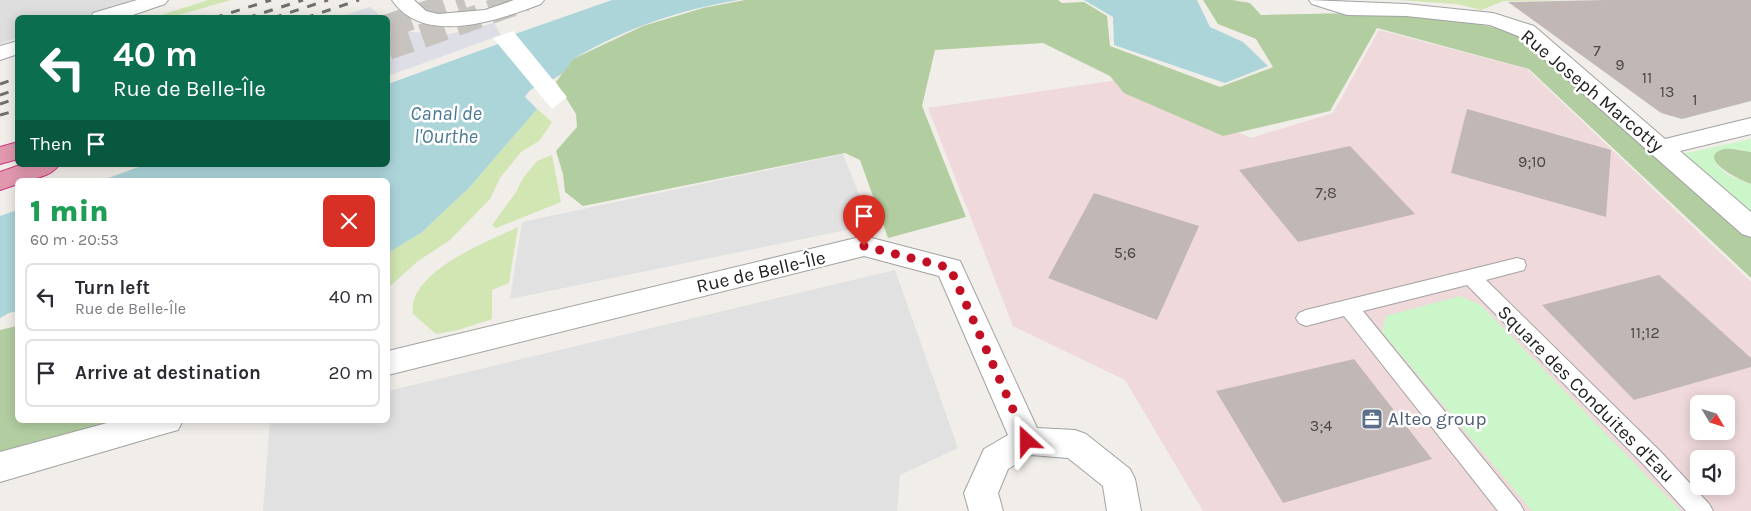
<!DOCTYPE html>
<meta charset="utf-8">
<style>
body{margin:0;font-family:Karla,sans-serif;background:#f2f2f3;color:#2b2b33;height:100vh;display:flex;flex-direction:column;font-size:19px;white-space:nowrap}
*{box-sizing:border-box;margin:0}
p{font-size:16px;color:#7c7c81}
.icon{flex:none;width:28px;height:28px;fill:none;stroke:currentColor;stroke-width:2;stroke-linecap:round;stroke-linejoin:round}
.map{position:relative;flex:1;overflow:hidden}
.drawer{position:absolute;left:15px;top:178px;width:375px;height:245px;display:flex;flex-direction:column;background:#fff;border-radius:8px;box-shadow:0 2px 12px #0003}
.drawer>*{flex:none}
.hud{position:absolute;left:15px;top:15px;width:375px;height:152px;border-radius:8px;box-shadow:0 2px 12px #0003;background:#0b6e4f;color:#fff;overflow:hidden}
.needle{width:32px;rotate:128deg}
.fabs{position:absolute;left:1690px;top:395px;display:grid;gap:10px}
.fabs a{display:grid;place-items:center;width:45px;height:45px;border-radius:8px;background:#fff;box-shadow:0 2px 12px #0003;font-size:25px}
.pin{position:absolute;display:grid;place-items:center;width:42px;height:42px;color:#fff;margin:-51px -21px;border-radius:50% 50% 50% 0;rotate:-45deg;box-shadow:0 0 5px #0007}
.pin .icon{rotate:45deg}
.me{position:absolute;width:55px;margin:-28px;rotate:336deg;stroke-linejoin:round;filter:drop-shadow(0 0 4px #0008)}
.turn{display:flex;align-items:center;gap:18px;height:105px;padding:0 15px;font-size:22px}
.turn .icon{width:65px;height:65px;stroke-width:2.5}
.turn b{display:block;font-size:35px;line-height:42px}
.then{display:flex;align-items:center;height:48px;padding:0 15px;background:#0003;gap:10px;font-size:19px}
.round{display:grid;place-items:center;flex:none;width:52px;height:52px;border-radius:8px;background:#f2f2f3}
.head{display:flex;align-items:center;justify-content:space-between;height:85px;padding:0 15px}
h1{font-size:30px;font-weight:800;line-height:38px;color:#1e9e55}
ul{padding:0;list-style:none}
li{display:flex;align-items:center;gap:15px;height:68px;margin:0 10px 8px;padding:0 5px;border:2px solid #e1e1e2;border-radius:8px}
li div{flex:1}
li b{display:block;font-size:19px}
li em{font-style:normal}
.map>svg:first-child{display:block}
.residential{fill:#dfdede}
.commercial{fill:#f0d9db;fill-rule:evenodd}
.grass{fill:#d2e6b3}
.forest{fill:#b2cda0}
.park{fill:#cbf6ca}
.parking{fill:#e1e1e1}
.plaza{fill:#dddee6}
.water{fill:#acd5da}
.pier{fill:#fff}
.building{fill:#c1b8b5}
.lines{fill:none;stroke-linecap:round;stroke-linejoin:round}
.motorway-tunnel{stroke:#c7c4c0;stroke-width:24;stroke-dasharray:24 12;stroke-linecap:butt}
.service-casing{stroke:#a2a2a2;stroke-width:2}
.minor-casing{stroke:#a2a2a2;stroke-width:2}
.motorway-casing{stroke:#cf357c;stroke-width:2}
.service{fill:#fff;fill-rule:evenodd}
.minor{fill:#fff;fill-rule:evenodd}
.motorway{fill:#e197ad;fill-rule:evenodd}
.rail{stroke:#6f6f6f;stroke-width:3;stroke-dasharray:9 9;stroke-linecap:butt}
.route{stroke:#c30f24;stroke-width:9;stroke-dasharray:0 16.2}
.labels{text-anchor:middle;dominant-baseline:central;stroke-width:5;stroke-linejoin:round;paint-order:stroke}
.number-label{font-size:16px;fill:#494746}
.street-label{font-size:19px;fill:#212121;stroke:#fff}
.service-label{font-size:19px;fill:#4e5e75;stroke:#fff;text-anchor:start}
.water-label{font-size:20px;font-style:italic;fill:#497794;stroke:#fff}
</style>
<div class="map">
<svg width="1751" height="511" viewBox="0 0 1751 511">
<rect width="100%" height="100%" fill="#f1ede8"/>
<path class="residential" d="M0,0H142L84,17L18,18L17,38L0,44Z"/>
<path class="commercial" d="M1379,30L1527,69L1751,282V511H1203L1125,380L1013,326L928,108L1117,80L1251,138L1333,113ZM1699,404H1726V431H1699ZM1699,459H1726V486H1699Z"/>
<g class="grass">
<path d="M208,0H231L172,17H155Z"/>
<path d="M1398,0H1571L1504,1L1481,10L1457,4Z"/>
<path d="M537,109L552,122L539,141L521,152L500,178L490,199L450,240L418,261L388,288V253L421,233L469,188Z"/>
<path d="M552,155L561,202L496,228L492,225L516,192L523,178L537,161Z"/>
<path d="M518,227L509,283L492,290V319L458,330L436,334L413,314C407,272 487,242 518,227Z"/>
</g>
<g class="forest">
<path d="M745,0H1058L1062,3L1084,2L1107,16L1110,46L1220,87L1273,67L1256,39L1218,24L1203,0H1232L1250,3L1261,15C1349,13 1437,9 1522,35L1751,238V278L1529,69L1377,28L1330,111L1223,136L1124,93L1110,76L1043,43L935,50L922,106L966,217L888,238L860,160L845,153L583,206L565,192L563,174L556,151L577,127L576,114L556,82L573,59L643,26L703,8Z"/>
<path d="M1727,148L1751,152V184C1739,180 1691,156 1727,148Z"/>
<path d="M17,326L18,420H143L0,459V330Z"/>
</g>
<g class="park">
<path d="M1751,139V152C1739,148 1700,143 1719,167C1726,176 1740,180 1751,184V213L1682,154Z"/>
<path d="M1460,296L1481,305L1681,511H1532L1382,332L1386,316Z"/>
</g>
<g class="parking">
<path d="M843,154L871,225L510,299L522,222Z"/>
<path d="M895,270L958,448L900,475L897,511H263L270,420H388V391Z"/>
</g>
<g class="plaza">
<path d="M370,7L381,17H339Z"/>
<path d="M388,22L411,32L449,34L494,23L501,35L388,76Z"/>
</g>
<g class="water">
<path d="M612,0H738C680,10 626,28 575,58C569,62 567,71 560,75C548,84 533,83 525,97L537,109L469,188L421,233L388,253V180H103L144,165H388V84L498,44L515,34Z"/>
<path d="M1084,0H1197L1210,27L1243,42L1268,66L1225,83L1114,45L1113,17Z"/>
<path d="M17,210V311L9,313L0,318V216Z"/>
</g>
<path class="pier" d="M513,31L567,97L552,109L493,38Z"/>
<g class="building">
<path d="M1604,0H1751V101L1682,119L1661,113L1508,2Z"/>
<path d="M1467,109L1611,150L1606,217L1451,173Z"/>
<path d="M1350,146L1415,214L1298,242L1239,170Z"/>
<path d="M1094,193L1199,226L1157,320L1048,278Z"/>
<path d="M1659,275L1751,358V367L1634,400L1542,305Z"/>
<path d="M1354,359L1432,459L1283,503L1216,391Z"/>
</g>
<g class="lines">
<g class="motorway-tunnel">
<path d="M388,26L464,0"/>
<path d="M388,48L525,0"/>
</g>
<g class="service-casing">
<path id="service" d="M1517,258L1524,260L1526,265L1524,270L1486,280L1660,451L1709,504L1713,511H1686L1644,465L1467,285L1363,311L1520,504L1524,511H1498L1344,316L1306,326L1299,323L1296,318L1299,313L1306,310Z"/>
</g>
<g class="minor-casing">
<g id="minor">
<path d="M137,0H168L165,4L124,18H91L93,13Z"/>
<path d="M392,0H414L426,11L438,14L485,10L514,0H544L541,4C498,20 424,47 392,0Z"/>
<path d="M1309,0L1406,4L1493,13L1534,26L1665,139L1751,118V134L1680,151L1751,212V237L1742,234L1518,36L1490,25L1406,16L1347,15L1312,4Z"/>
<path d="M18,41V54L0,60V46Z"/>
<path d="M864,236L960,261L1037,428L1075,430L1086,434L1130,469L1135,479L1141,511H1107L1103,486L1068,458L1031,455L1008,469L998,493L1003,511H969L964,493L984,449L1008,435L939,276L864,256L388,375V351Z"/>
<path d="M118,420H183L178,430L167,433L0,482V452Z"/>
</g>
</g>
<g class="motorway-casing">
<g id="motorway">
<path d="M18,142V159L0,164V147Z"/>
<path d="M20,165H59C51,177 31,180 18,180V184L0,190V172Z"/>
</g>
</g>
<use href="#service" class="service"/>
<use href="#minor" class="minor"/>
<use href="#motorway" class="motorway"/>
<g class="rail">
<path d="M214,18L271,0"/>
<path d="M247,18L303,0"/>
<path d="M273,18L328,0"/>
<path d="M305,18L359,0"/>
<path d="M0,84L18,78"/>
<path d="M0,95L18,89"/>
<path d="M0,104L18,98"/>
<path d="M0,115L18,110"/>
</g>
</g>
<g class="lines">
<path class="route" d="M864,246L950,268L1027,441"/>
</g>
<defs>
<g id="office-square" transform="scale(1.125)"><rect x="-9" y="-9" width="18" height="18" rx="4" fill="#5c6f8a" stroke="#fff"/><path d="M-6-3h4V-5.5h4V-3h4V5H-6ZM-1-4.5V-3h2v-1.5ZM-6 0V1H6V0Z" fill="#fff"/></g>
</defs>
<g fill-rule="evenodd">
<use href="#office-square" x="1372" y="419"/>
</g>
<g class="labels">
<g class="number-label">
<text x="1597" y="50">7</text>
<text x="1620" y="64">9</text>
<text x="1647" y="77">11</text>
<text x="1667" y="91">13</text>
<text x="1695" y="99">1</text>
<text x="1532" y="161">9;10</text>
<text x="1326" y="192">7;8</text>
<text x="1125" y="252">5;6</text>
<text x="1645" y="332">11;12</text>
<text x="1321" y="425">3;4</text>
</g>
<g class="street-label">
<text transform="translate(1592 91) rotate(40)">Rue Joseph Marcotty</text>
<text transform="translate(761 272) rotate(-13)">Rue de Belle-Île</text>
<text transform="translate(1586 394) rotate(45)">Square des Conduites d'Eau</text>
</g>
<g class="service-label">
<text x="1388" y="419">Alteo group</text>
</g>
<g class="water-label">
<text x="446" y="113">Canal de<tspan x="446" dy="23">l'Ourthe</tspan></text>
</g>
</g>
</svg>
<div class="fabs">
<a><svg class="needle" viewBox="-14 -14 28 28"><path d="M0-13l5 13h-10z" fill="#e53935"/><path d="M0 13l5-13h-10z" fill="#7c7c81"/></svg></a>
<a><svg class="icon" aria-label="sound" viewBox="0 0 24 24"><path d="M4 9h4l5-4v14l-5-4H4zM17 9q2 3 0 6"/></svg></a>
</div>
<div class="pin" style="left:864px;top:246px;background:#d93025"><svg class="icon" aria-label="arrive" viewBox="0 0 24 24"><path d="M6 21V4h12l-3 4 3 4H6"/></svg></div>
<svg class="me" style="left:1027px;top:441px" viewBox="-20 -20 40 40"><path d="M0-17L14 15 0 8-14 15z" fill="#c30f24" stroke="#fff" stroke-width="4"/></svg>
<div class="hud">
<div class="turn"><svg class="icon" aria-label="left" viewBox="0 0 24 24"><path d="M17 20v-9H6M10 6l-5 5 5 5"/></svg><div><b>40 m</b>Rue de Belle-Île</div></div>
<div class="then">Then<svg class="icon" aria-label="arrive" viewBox="0 0 24 24"><path d="M6 21V4h12l-3 4 3 4H6"/></svg></div>
</div>
<section class="drawer">
<div class="head"><div><h1>1 min</h1><p>60 m · 20:53</p></div><a class="round" style="background:#d93025;color:#fff"><svg class="icon" aria-label="close" viewBox="0 0 24 24"><path d="M6 6l12 12M18 6L6 18"/></svg></a></div>
<ul>
<li><svg class="icon" aria-label="left" viewBox="0 0 24 24"><path d="M17 20v-9H6M10 6l-5 5 5 5"/></svg><div><b>Turn left</b><p>Rue de Belle-Île</p></div><em>40 m</em></li>
<li><svg class="icon" aria-label="arrive" viewBox="0 0 24 24"><path d="M6 21V4h12l-3 4 3 4H6"/></svg><div><b>Arrive at destination</b></div><em>20 m</em></li>
</ul>
</section>
</div>
